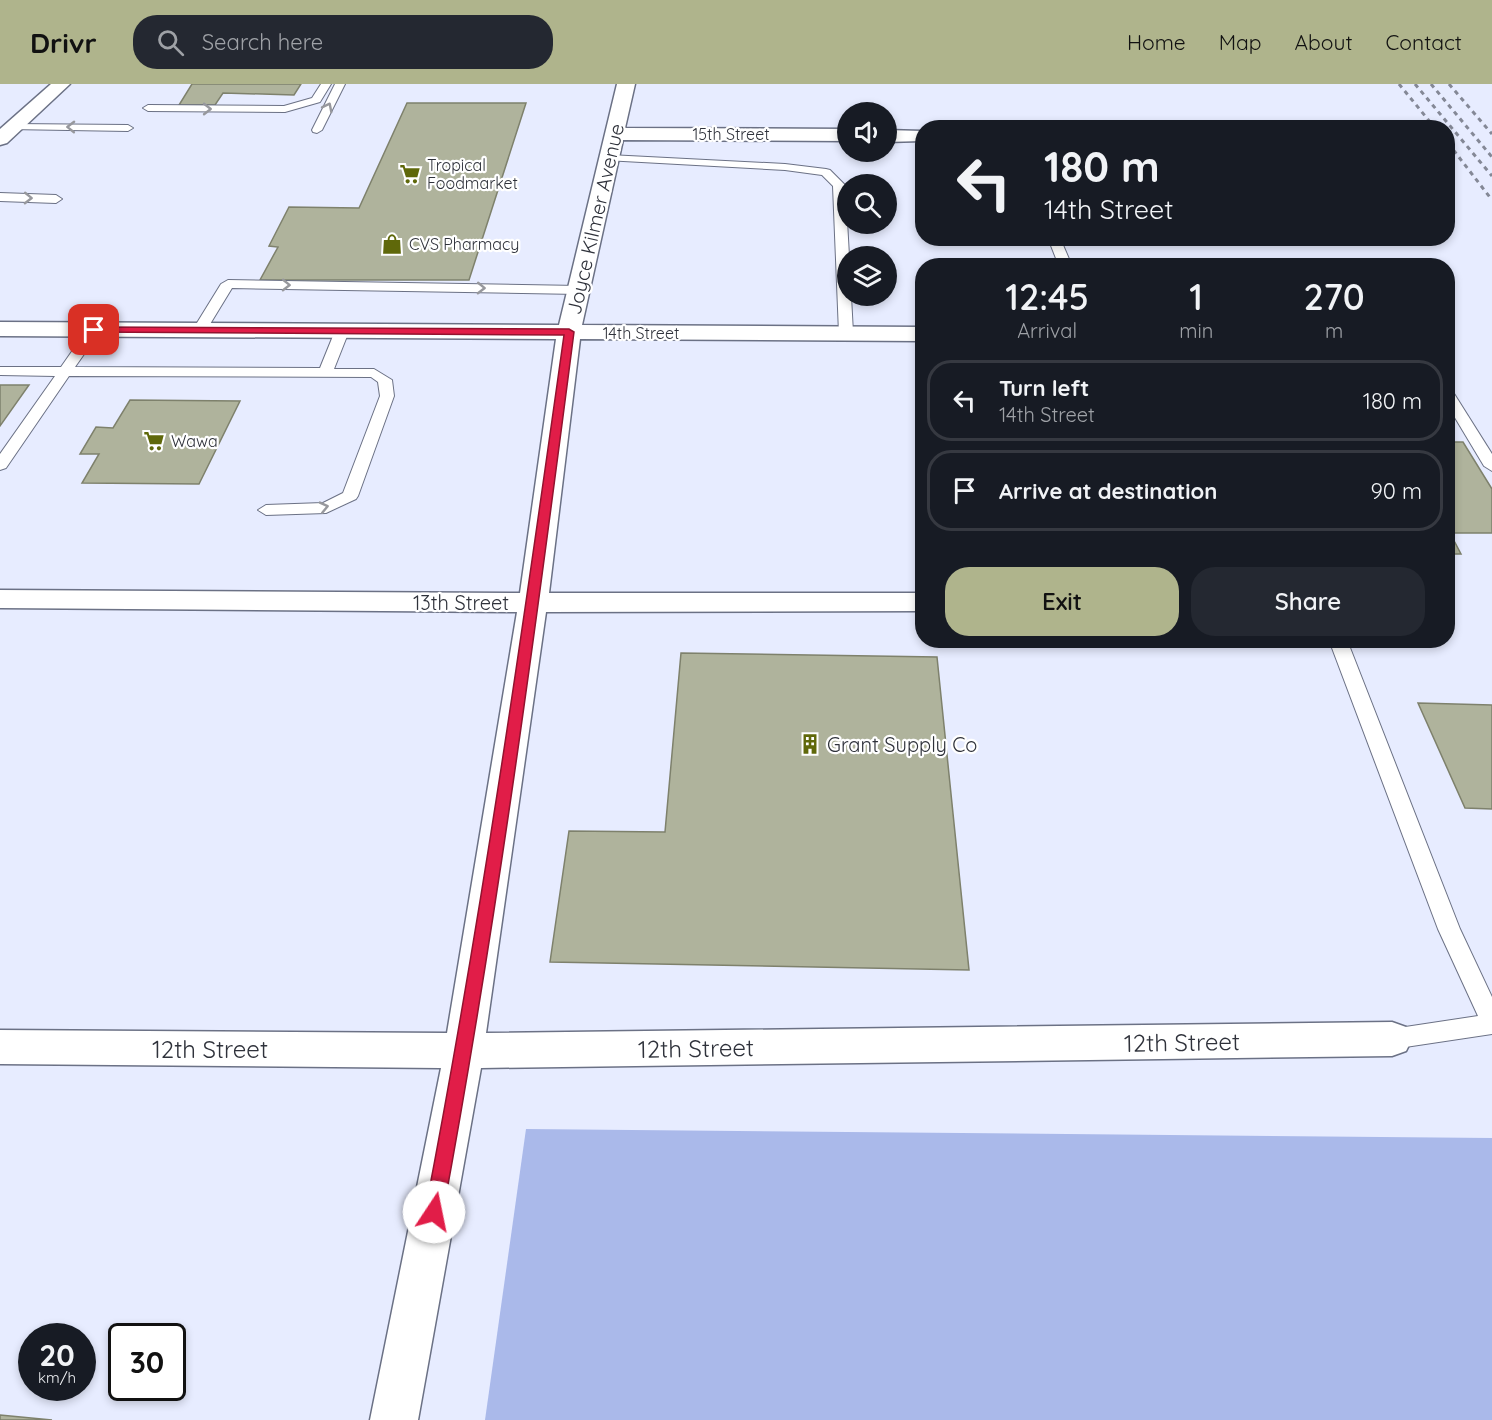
<!DOCTYPE html>
<style>
body{margin:0;font-family:Quicksand,sans-serif;background:#242831;color:#f1f3f6;height:100vh;display:flex;flex-direction:column;font-size:22px;white-space:nowrap}
*{box-sizing:border-box;margin:0}
p{font-size:20px;color:#9ea1a6}
.icon{flex:none;width:33px;height:33px;fill:none;stroke:currentColor;stroke-width:2;stroke-linecap:round;stroke-linejoin:round}
.map{position:relative;flex:1;overflow:hidden}
.side{position:absolute;left:915px;top:174px;width:540px;height:390px;display:flex;flex-direction:column;background:#171b24;border-radius:24px;box-shadow:0 3px 9px #0003}
.side>*{flex:none}
.top-card{position:absolute;left:915px;top:36px;width:540px;height:126px;border-radius:24px;box-shadow:0 3px 9px #0003;background:#171b24;color:#f1f3f6;overflow:hidden}
.controls{position:absolute;left:837px;top:18px;display:grid;gap:12px}
.controls a{display:grid;place-items:center;width:60px;height:60px;border-radius:50%;background:#171b24;box-shadow:0 3px 9px #0003;font-size:30px}
.speed{position:absolute;left:18px;top:1239px;display:flex;gap:12px;font-size:30px;font-weight:700;text-align:center}
.speed>*{display:grid;place-content:center;width:78px;height:78px;border-radius:50%;background:#171b24;box-shadow:0 3px 9px #0003;line-height:1}
.speed small{font-size:15px;font-weight:400}
.speed .limit{border:3px solid #111;border-radius:9px;background:#fff;color:#111}
.pin{position:absolute;display:grid;place-items:center;width:51px;height:51px;color:#fff;margin:-26px;border-radius:12px;box-shadow:0 3px 9px #0006}
.me{position:absolute;width:66px;margin:-33px;rotate:11deg;stroke-linejoin:round;filter:drop-shadow(0 0 4px #0008)}
.turn{display:flex;align-items:center;gap:21px;height:126px;padding:0 30px;font-size:27px}
.turn .icon{width:78px;height:78px;stroke-width:2.5}
.turn b{display:block;font-size:42px;line-height:51px}
.eta{display:flex;justify-content:space-evenly;align-items:center;height:102px;text-align:center}
.eta b{font-size:36px;font-weight:600;line-height:42px}
.button{display:flex;gap:12px;margin-top:auto;padding:12px 30px}
.button a{flex:1;height:69px;border-radius:24px;background:#afb48c;color:#111;font-size:24px;font-weight:600;line-height:69px;text-align:center}
.button a+a{background:#242831;color:#f1f3f6}
ul{padding:0;list-style:none}
li{display:flex;align-items:center;gap:18px;height:81px;margin:0 12px 9px;padding:0 18px;border:3px solid #363941;border-radius:24px}
li div{flex:1}
li b{display:block;font-size:22px}
li em{font-style:normal}
header{display:flex;align-items:center;gap:36px;box-sizing:border-box;height:84px;padding:0 30px;background:#afb48c;color:#111}
header strong{font-size:28px}
nav{display:flex;gap:33px;margin-inline-start:auto;font-size:21px}
.search{width:420px;height:54px;background:#242831;display:flex;align-items:center;gap:15px;box-sizing:border-box;padding:0 21px;border-radius:24px;color:#9ea1a6;font-size:22px}
.map>svg:first-child{display:block}
.green{fill:#aab9ea}
.building{fill:#afb39c;stroke:#7e816c;stroke-width:1.5}
.lines{fill:none;stroke-linecap:round;stroke-linejoin:round}
.lane-casing{stroke:#6b7185;stroke-width:2}
.street-casing{stroke:#6b7185;stroke-width:3}
.secondary-casing{stroke:#6b7185;stroke-width:3}
.lane{fill:#fff;fill-rule:evenodd}
.street{fill:#fff;fill-rule:evenodd}
.secondary{fill:#fff;fill-rule:evenodd}
.rail{stroke:#848896;stroke-width:3;stroke-dasharray:4.5 4.5;stroke-linecap:butt}
.oneway{stroke:#97989d}
.route{fill:#e11d48;stroke:#92132f;stroke-width:1.5}
.labels{text-anchor:middle;dominant-baseline:central;stroke-width:4.5;stroke-linejoin:round;paint-order:stroke}
.far-street-label{font-size:16px;fill:#2f323b;stroke:#fff}
.far-poi-label{font-size:16px;fill:#2f323b;stroke:#fff;text-anchor:start}
.street-label{font-size:20px;fill:#2f323b;stroke:#fff}
.poi-label{font-size:20px;fill:#2f323b;stroke:#fff;text-anchor:start}
.near-street-label{font-size:24px;fill:#2f323b;stroke:#fff}
</style>
<header>
<strong>Drivr</strong>
<div class="search"><svg class="icon" aria-label="search" viewBox="0 0 24 24"><circle cx="10" cy="10" r="6"/><path d="M15 15l6 6"/></svg>Search here</div>
<nav><a>Home</a><a>Map</a><a>About</a><a>Contact</a></nav>
</header>
<div class="map">
<svg width="1492" height="1336" viewBox="0 0 1492 1336">
<rect width="100%" height="100%" fill="#e7ecff"/>
<path class="green" d="M526,1045L1492,1054V1336H485Z"/>
<g class="building">
<path d="M192,0H301L294,11L223,9L215,21H179Z"/>
<path d="M407,19H526L469,196H260L278,163L269,162L289,123L359,124Z"/>
<path d="M0,301H29L0,342Z"/>
<path d="M130,316L240,317L199,400L82,399L99,370H80L96,343L113,344Z"/>
<path d="M1448,358H1463L1492,405V449H1450L1461,470H1448Z"/>
<path d="M681,569L937,573L969,886L550,878L569,747L665,748Z"/>
<path d="M1418,619L1492,621V725L1465,724Z"/>
<path d="M0,1331L52,1336H0Z"/>
</g>
<g class="lines">
<g class="lane-casing">
<g id="lane">
<path d="M321,0H331L320,18L285,28L148,27L143,24L148,21L284,22L312,14Z"/>
<path d="M335,0H345L322,46L317,49L313,48L312,46Z"/>
<path d="M13,40L128,41L133,44L128,47L9,45L8,43Z"/>
<path d="M609,71L785,80L826,85L830,86L845,101L849,172L848,212H851L853,249L851,252L846,253L839,249L833,102L822,91L785,86L605,76V72Z"/>
<path d="M0,109L56,111L62,115L56,119L0,117Z"/>
<path d="M1048,154H1060L1072,182H1059Z"/>
<path d="M228,196L579,202L586,206L579,210L232,204L204,250H194L192,247L221,200Z"/>
<path d="M94,242L101,246L75,283L320,284L335,247L342,243L347,244L349,247L334,285H374L392,296L394,312L358,412L356,415L326,429L266,431L258,426L266,421L323,419L343,409L380,312L378,298L371,293L69,292L6,384L0,386V370L55,292L0,291V283H61L89,243Z"/>
<path d="M1448,307L1453,308L1492,370V387L1484,382L1448,322Z"/>
<path d="M1329,556H1347L1460,845L1492,913V950L1392,965L1384,962L1380,955L1384,948L1392,945L1478,932L1438,845Z"/>
</g>
</g>
<g class="street-casing">
<g id="street">
<path d="M617,0H635L625,44L848,45V57L623,56L582,241L922,243V257L580,255L549,509H922V527L546,528L486,949L1392,938L1406,943L1412,955L1406,967L1392,972L481,984L418,1336H370L441,984L0,980V946L447,949L517,528L0,524V506L520,509L556,255L0,252V238L559,241Z"/>
<path d="M886,46L922,47V57L886,58Z"/>
</g>
</g>
<g class="secondary-casing">
<path id="secondary" d="M51,0H70L7,59L0,61V45Z"/>
</g>
<use href="#lane" class="lane"/>
<use href="#street" class="street"/>
<use href="#secondary" class="secondary"/>
<g class="rail">
<path d="M1399,0L1435,44"/>
<path d="M1415,0L1492,92"/>
<path d="M1431,0L1492,73"/>
<path d="M1449,0L1492,50"/>
<path d="M1448,59L1492,116"/>
</g>
</g>
<defs><path id="oneway-chevron" d="M-2-3.5L2.5 0L-2 3.5" fill="none" stroke-width="1.6" stroke-linecap="round" stroke-linejoin="round" transform="scale(1.5)"/></defs>
<g class="oneway">
<use href="#oneway-chevron" transform="translate(328 23) rotate(-63)"/>
<use href="#oneway-chevron" transform="translate(207 25)"/>
<use href="#oneway-chevron" transform="translate(71 43) rotate(-179)"/>
<use href="#oneway-chevron" transform="translate(28 114) rotate(1)"/>
<use href="#oneway-chevron" transform="translate(286 201) rotate(1)"/>
<use href="#oneway-chevron" transform="translate(481 204) rotate(1)"/>
<use href="#oneway-chevron" transform="translate(324 423) rotate(-13)"/>
</g>
<path class="route" d="M94,243L569,245L574,248C536,542 497,837 443,1128L440,1134L434,1137L427,1134L425,1128C481,838 523,544 564,251L91,248V244Z"/>
<defs>
<g id="supermarket-bare" transform="scale(1.62)"><path d="M-6-5.5h2.5l.6 2H6L4.5 2H-2.5L-4.4-4H-6ZM-1.5 3.2a1.3 1.3 0 1 0 .1 0ZM3 3.2a1.3 1.3 0 1 0 .1 0Z" fill="#5f680a" stroke="#fff" stroke-width="2.5" paint-order="stroke"/></g>
<g id="shop-bare" transform="scale(1.62)"><path d="M-5-2.5h2.3a2.7 3.5 0 0 1 5.4 0H5L5.5 6h-11ZM-1.5-2.5h3a1.5 2.3 0 0 0-3 0Z" fill="#5f680a" stroke="#fff" stroke-width="2.5" paint-order="stroke"/></g>
<g id="building-bare" transform="scale(1.62)"><path d="M-4-6H4V6H1V3H-1V6H-4ZM-2.5-4.3h1.7v1.8h-1.7ZM.8-4.3h1.7v1.8H.8ZM-2.5-1h1.7V.8h-1.7ZM.8-1h1.7V.8H.8Z" fill="#5f680a" stroke="#fff" stroke-width="2.5" paint-order="stroke"/></g>
</defs>
<g fill-rule="evenodd">
<use href="#supermarket-bare" x="410" y="90"/>
<use href="#shop-bare" x="392" y="160"/>
<use href="#supermarket-bare" x="154" y="357"/>
<use href="#building-bare" x="810" y="660"/>
</g>
<g class="labels">
<g class="far-street-label">
<text x="731" y="50">15th Street</text>
<text x="641" y="249">14th Street</text>
</g>
<g class="far-poi-label">
<text x="427" y="81">Tropical<tspan x="427" dy="18">Foodmarket</tspan></text>
<text x="409" y="160">CVS Pharmacy</text>
<text x="171" y="357">Wawa</text>
</g>
<g class="street-label">
<text transform="translate(595 135) rotate(-77)">Joyce Kilmer Avenue</text>
<text x="461" y="518">13th Street</text>
</g>
<g class="poi-label">
<text x="827" y="660">Grant Supply Co</text>
</g>
<g class="near-street-label">
<text transform="translate(1182 958) rotate(-1)">12th Street</text>
<text transform="translate(696 964) rotate(-1)">12th Street</text>
<text x="210" y="965">12th Street</text>
</g>
</g>
</svg>
<div class="controls">
<a><svg class="icon" aria-label="sound" viewBox="0 0 24 24"><path d="M4 9h4l5-4v14l-5-4H4zM17 9q2 3 0 6"/></svg></a>
<a><svg class="icon" aria-label="search" viewBox="0 0 24 24"><circle cx="10" cy="10" r="6"/><path d="M15 15l6 6"/></svg></a>
<a><svg class="icon" aria-label="layers" viewBox="0 0 24 24"><path d="M12 4l9 5-9 5-9-5zM3 14l9 5 9-5"/></svg></a>
</div>
<div class="speed"><div>20<small>km/h</small></div><div class="limit">30</div></div>
<div class="pin" style="left:94px;top:246px;background:#d93025"><svg class="icon" aria-label="arrive" viewBox="0 0 24 24"><path d="M6 21V4h12l-3 4 3 4H6"/></svg></div>
<svg class="me" style="left:434px;top:1128px" viewBox="-20 -20 40 40"><circle r="19" fill="#fff"/><path d="M0-13L10 11 0 6-10 11z" fill="#e11d48"/></svg>
<div class="top-card">
<div class="turn"><svg class="icon" aria-label="left" viewBox="0 0 24 24"><path d="M17 20v-9H6M10 6l-5 5 5 5"/></svg><div><b>180 m</b>14th Street</div></div>
</div>
<section class="side">
<div class="eta">
<div><b>12:45</b><p>Arrival</p></div>
<div><b>1</b><p>min</p></div>
<div><b>270</b><p>m</p></div>
</div>
<ul>
<li><svg class="icon" aria-label="left" viewBox="0 0 24 24"><path d="M17 20v-9H6M10 6l-5 5 5 5"/></svg><div><b>Turn left</b><p>14th Street</p></div><em>180 m</em></li>
<li><svg class="icon" aria-label="arrive" viewBox="0 0 24 24"><path d="M6 21V4h12l-3 4 3 4H6"/></svg><div><b>Arrive at destination</b></div><em>90 m</em></li>
</ul>
<div class="button"><a>Exit</a><a>Share</a></div>
</section>
</div>
